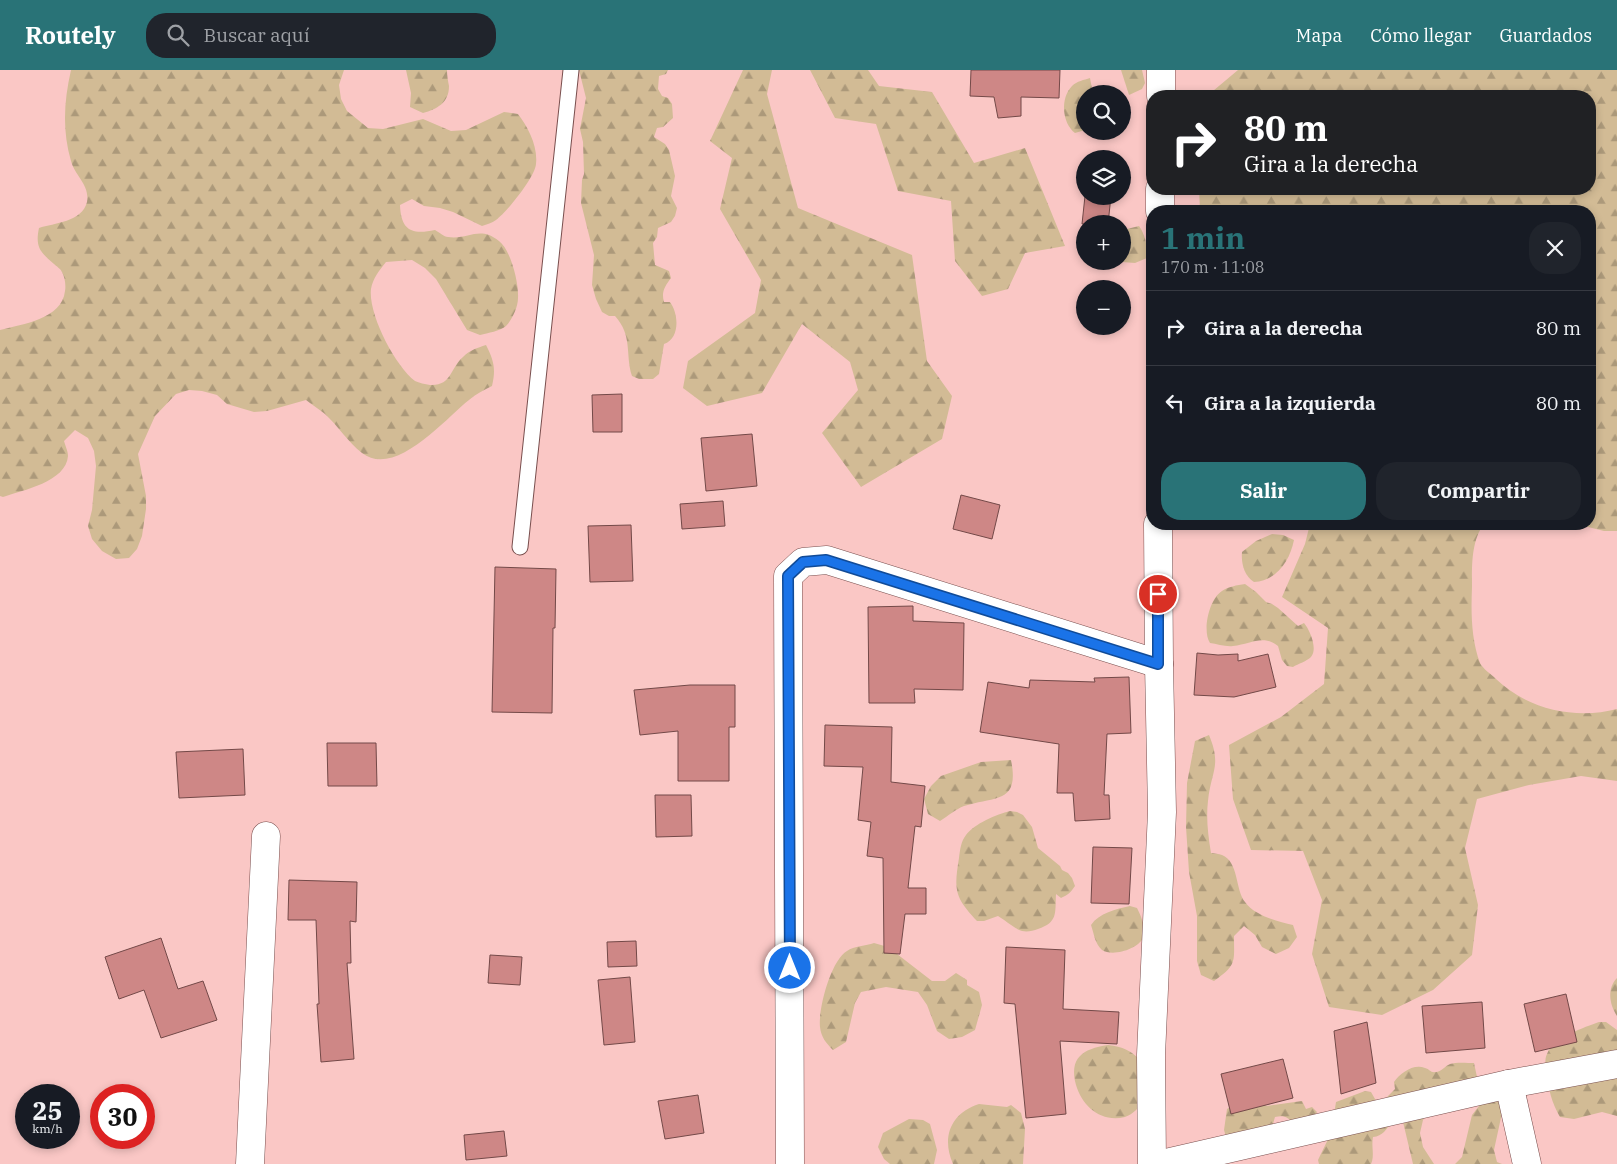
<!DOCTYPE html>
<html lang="es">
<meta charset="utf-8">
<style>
body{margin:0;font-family:"IBM Plex Serif",serif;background:#20242c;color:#f1f3f6;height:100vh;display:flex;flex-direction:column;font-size:19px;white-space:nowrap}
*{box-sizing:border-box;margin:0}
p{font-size:16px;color:#9ea1a6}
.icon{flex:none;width:28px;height:28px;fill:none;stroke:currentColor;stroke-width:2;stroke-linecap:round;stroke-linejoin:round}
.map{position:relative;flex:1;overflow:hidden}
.panel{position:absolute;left:1146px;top:135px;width:450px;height:325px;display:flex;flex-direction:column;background:#171b24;border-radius:20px;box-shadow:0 2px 8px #0003}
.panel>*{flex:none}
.guide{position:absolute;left:1146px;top:20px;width:450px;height:105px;border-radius:20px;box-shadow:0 2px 8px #0003;background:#202124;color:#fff;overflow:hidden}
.fabs{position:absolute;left:1076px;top:15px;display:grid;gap:10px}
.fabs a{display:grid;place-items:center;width:55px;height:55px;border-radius:50%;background:#171b24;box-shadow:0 2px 8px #0003;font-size:25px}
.speed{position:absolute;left:15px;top:1014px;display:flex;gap:10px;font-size:25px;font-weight:700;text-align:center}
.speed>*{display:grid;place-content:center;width:65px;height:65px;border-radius:50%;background:#171b24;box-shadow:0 2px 8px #0003;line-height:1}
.speed small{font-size:12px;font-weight:400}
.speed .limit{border:8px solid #d22;background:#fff;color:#111}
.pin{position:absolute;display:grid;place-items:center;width:42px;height:42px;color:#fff;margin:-21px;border:2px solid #fff;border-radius:50%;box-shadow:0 1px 5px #0007}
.me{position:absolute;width:55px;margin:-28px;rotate:0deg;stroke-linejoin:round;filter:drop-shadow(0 0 4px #0008)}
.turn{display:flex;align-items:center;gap:18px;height:105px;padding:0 15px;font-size:22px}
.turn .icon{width:65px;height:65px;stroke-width:2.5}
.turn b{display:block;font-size:35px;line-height:42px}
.round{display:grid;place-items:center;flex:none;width:52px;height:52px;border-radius:20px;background:#20242c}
.summary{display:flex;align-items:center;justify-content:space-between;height:85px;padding:0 15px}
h1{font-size:30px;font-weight:700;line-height:38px;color:#297377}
.cta{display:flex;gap:10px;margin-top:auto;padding:10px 15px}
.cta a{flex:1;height:58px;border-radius:20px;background:#297377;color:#fff;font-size:20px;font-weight:700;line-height:58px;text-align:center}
.cta a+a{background:#20242c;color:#f1f3f6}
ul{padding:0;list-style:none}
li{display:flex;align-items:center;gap:15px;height:75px;padding:0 15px;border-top:1px solid #363941}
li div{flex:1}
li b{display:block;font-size:19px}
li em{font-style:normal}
header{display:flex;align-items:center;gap:30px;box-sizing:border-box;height:70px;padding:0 25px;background:#297377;color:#fff}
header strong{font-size:24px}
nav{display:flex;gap:28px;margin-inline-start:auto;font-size:18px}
.search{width:350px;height:45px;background:#20242c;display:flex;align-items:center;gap:12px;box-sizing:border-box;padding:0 18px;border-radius:20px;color:#9ea1a6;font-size:19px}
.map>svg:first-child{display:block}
.forest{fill:url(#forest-firs)}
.building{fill:#ce8786;stroke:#734948}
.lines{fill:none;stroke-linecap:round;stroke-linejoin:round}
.lane-casing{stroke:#794f4e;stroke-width:17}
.street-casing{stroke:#794f4e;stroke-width:29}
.lane{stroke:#fff;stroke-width:15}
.street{stroke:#fff;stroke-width:28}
.route-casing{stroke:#114b97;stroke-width:12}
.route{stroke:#1a73e8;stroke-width:9}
</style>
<header>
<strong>Routely</strong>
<div class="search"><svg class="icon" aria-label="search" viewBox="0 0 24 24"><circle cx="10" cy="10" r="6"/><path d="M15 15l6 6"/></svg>Buscar aquí</div>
<nav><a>Mapa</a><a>Cómo llegar</a><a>Guardados</a></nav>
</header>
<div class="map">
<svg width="1617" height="1094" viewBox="0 0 1617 1094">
<defs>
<pattern id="forest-firs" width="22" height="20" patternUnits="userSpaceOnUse" patternTransform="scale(1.25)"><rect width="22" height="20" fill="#d2bb95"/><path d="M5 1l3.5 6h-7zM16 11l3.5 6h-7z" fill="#ac997a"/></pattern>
</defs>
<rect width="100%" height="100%" fill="#fac7c5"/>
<g class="forest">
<path d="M71,0H344L339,15L341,29L347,41L368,58L383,59L423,49L451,61L466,60L504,42L518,44C528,57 538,76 536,94C535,107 507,142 496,150C492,153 487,154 482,156L453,142L440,138L424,136L412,129L400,135C401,160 411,165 435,160C439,162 444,167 448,167C469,170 479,155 499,171C511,180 519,214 518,228C518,237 512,250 506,256C500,261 488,263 480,265L467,260L436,209L425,198L412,190L386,192C379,201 373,208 371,219C368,244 395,296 415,311C419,313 425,314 430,315C452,316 450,298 463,287C470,280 477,278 486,275C494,290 496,300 492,316C484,320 476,324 469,330C446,348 395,409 362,383C348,372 338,356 325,344C319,339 312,335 306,330L267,341L254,342L227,334L217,325L202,321L189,320L176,324L155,346L138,384L146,426V439L142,466L137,479L129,488L116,489L102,481L92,469L88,456L92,440L96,396L94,381L88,368L75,360L64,371C65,375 68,381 68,386C66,412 23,420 3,427L0,426V260C23,254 62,249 65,221C66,216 65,207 62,202C61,199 56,196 54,194C40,182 35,177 39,158C54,153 82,152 87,132C90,115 75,106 71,91C62,60 64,31 71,0Z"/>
<path d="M406,0H447C447,6 448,11 449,16C449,33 437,39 423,43L410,37L411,23Z"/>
<path d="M579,0H668L666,4L659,6L658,19L662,26L668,28L672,34L673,48L663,57L657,58L654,67L665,74L669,80L675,106L671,126L677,138L675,146L671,152L658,158L657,167L653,173L655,195L669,201L671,208C665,216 661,222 664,232H670C679,244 680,269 664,274L659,304L653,309H639L632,306C625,284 633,266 615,246H609L602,242L596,229L592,215L594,185L581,133L582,110L584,104L583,72L580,59L586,28Z"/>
<path d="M743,0H772L767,24L798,138L912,185L927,291L952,326L942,369L861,417L822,363L858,320L850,292L802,254L762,323L707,336L683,318L688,291L755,243L761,210L720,139L732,88L710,71Z"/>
<path d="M810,0H868L879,16L932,22L974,93L1025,78L1065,176L1025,183L1008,219L982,226L955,191L951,131L898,121L876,54L835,48Z"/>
<path d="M1121,0H1142L1145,13L1142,19L1129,25Z"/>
<path d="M1238,0H1617V461H1604L1576,454H1590V141L1200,140L1199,119H1590V26H1207Z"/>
<path d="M1090,8L1093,24H1085V60L1075,63C1062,53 1060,28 1072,16C1077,11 1084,10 1090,8Z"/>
<path d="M1139,156C1145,164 1148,177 1147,188L1135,193L1122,192L1123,160Z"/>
<path d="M1310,454H1484C1471,471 1472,496 1472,517C1471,542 1471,569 1480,593C1483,599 1491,604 1496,609C1527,639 1575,650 1617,639V711L1581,706L1529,715L1477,729L1465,778L1478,835L1472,885L1433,920L1382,945L1329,937L1312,884L1322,830L1303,781L1251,780L1233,729L1229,675L1281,647L1324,614L1328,558L1282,527L1305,474Z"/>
<path d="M1272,464L1283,465L1294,470C1290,490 1277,511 1254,512C1244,506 1241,493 1242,482L1256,471Z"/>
<path d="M1245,514L1256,522L1266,532L1272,534L1278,538L1298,556L1304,553C1310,560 1318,579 1311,587C1307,591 1298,594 1293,597L1287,596L1282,590L1278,576C1263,564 1251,574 1233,576C1226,577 1217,574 1210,573C1202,561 1209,529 1222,521C1228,517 1237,515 1245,514Z"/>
<path d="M1209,665C1222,696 1211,701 1208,731C1206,748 1208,765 1211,783C1214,783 1219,784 1222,785C1239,792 1235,819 1245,832C1255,846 1277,851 1293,855L1297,867L1289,878L1276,884L1262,877L1255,865L1244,856L1234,866C1234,892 1237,895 1214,911L1201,905L1197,891V846L1189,802L1186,757L1187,713L1195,671Z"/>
<path d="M1011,690C1020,734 995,726 964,736C956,739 948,746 940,751L928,744L924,729L931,716L941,706L981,692Z"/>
<path d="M1010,741L1017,742L1023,745L1032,757L1038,778L1060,796L1062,800L1068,803L1072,808L1075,816C1071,822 1068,825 1061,828L1056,824C1055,844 1058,852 1038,859C1033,861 1027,862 1022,861C1015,859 1005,850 998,846L984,851H977C954,827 954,819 959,788C960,780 961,771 966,765C974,754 997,744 1010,741Z"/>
<path d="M1130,836L1137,838C1141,846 1147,859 1143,868C1138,879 1113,887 1102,880C1095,874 1094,864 1091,855C1099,843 1116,839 1130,836Z"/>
<path d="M874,873L888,877L932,911H945L956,903L967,910V915L979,922L982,935L975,960L962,967L949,969L937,961L927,935L918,922L886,917L861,922L855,933L846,972L833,980C826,973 821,967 820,957C818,939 831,890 847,881C854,876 866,876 874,873Z"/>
<path d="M1617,908V946C1609,934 1607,918 1617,908Z"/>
<path d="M1599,952H1606L1617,960V1046L1602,1042L1574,1049L1560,1047C1552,1033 1548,1019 1547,1003C1546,996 1544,990 1547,984C1553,968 1585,957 1599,952Z"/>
<path d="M1108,975C1123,977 1131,980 1141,991C1142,1000 1146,1021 1143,1029C1140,1038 1133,1044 1125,1047C1101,1053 1082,1036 1076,1015C1069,988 1082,979 1108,975Z"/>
<path d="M1474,993L1477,1007L1479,1009L1431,1037L1423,1050L1420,1063L1423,1077L1434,1094H1413L1403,1052L1392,1051C1386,1060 1383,1066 1373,1067C1371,1076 1375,1086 1371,1094H1319L1318,1090L1331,1063L1336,1032L1365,1021L1371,1022L1375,1029L1381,1033L1395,1019L1394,1012C1400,1003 1414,993 1425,998C1430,999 1430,1003 1436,1002C1441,1002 1445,996 1450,994C1456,992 1467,993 1474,993Z"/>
<path d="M1489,1023L1499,1027L1502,1043L1494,1080L1497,1092L1502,1094H1455L1462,1087L1472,1045Z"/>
<path d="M1254,1031L1267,1036L1302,1031L1306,1039L1312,1037L1317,1042L1313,1048L1294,1054C1288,1047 1284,1045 1275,1047L1269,1067L1228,1074L1224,1060L1227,1039L1233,1035Z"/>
<path d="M979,1034L1007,1037L1011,1035L1021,1043L1025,1059L1023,1094H953C941,1067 951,1043 979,1034Z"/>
<path d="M909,1049L923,1050L930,1054L937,1080L934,1094H890L884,1089L878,1077L883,1063Z"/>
</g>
<g class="building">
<path d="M971,0H1060L1059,28L1021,27V46L998,48L994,27L970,26Z"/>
<path d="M1085,126H1111L1108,154H1082Z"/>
<path d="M622,324V362H593L592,325Z"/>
<path d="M752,364L757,416L706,421L701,368Z"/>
<path d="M961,425L1000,435L992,469L953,459Z"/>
<path d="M723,431L725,456L682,459L680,434Z"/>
<path d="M631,455L633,511L590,512L588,456Z"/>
<path d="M495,497L556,499L555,558H553L552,643L492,642Z"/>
<path d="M913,536V551L964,553L963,620L914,619L915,633H869L868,537Z"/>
<path d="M1197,583L1218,585L1238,584V591L1268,584L1276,617L1234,627L1194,625Z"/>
<path d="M1129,607L1131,663L1107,664L1104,725H1109L1110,749L1075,751L1073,723H1057L1059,674L980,662L988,612L1029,618L1030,610L1095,612L1094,608Z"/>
<path d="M690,615H735V657H729V711H678V661L640,665L634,620Z"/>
<path d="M825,655L892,657L891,712L925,716L921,757L915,756L908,818H926V844H905L900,884L884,883L883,788L867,786L871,752L858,750L863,697L824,696Z"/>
<path d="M327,673H376L377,716H328Z"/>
<path d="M243,679L245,725L179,728L176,682Z"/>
<path d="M655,725H691L692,766L656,767Z"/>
<path d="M1093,777L1132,778L1129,834L1091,833Z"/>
<path d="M289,810L357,812L356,852L350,851L351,893H347L354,989L321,992L317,934H319L316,850H288Z"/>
<path d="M161,868L178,919L203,911L217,950L161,968L144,920L119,929L105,887Z"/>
<path d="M636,871L637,896L608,897L607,872Z"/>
<path d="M1006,877L1065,880L1063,939L1119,942L1117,974L1060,971L1066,1044L1026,1048L1015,934L1004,933Z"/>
<path d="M490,885L522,887L520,915L488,913Z"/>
<path d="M630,907L635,972L604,975L598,910Z"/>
<path d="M1566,924L1577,972L1535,982L1524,934Z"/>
<path d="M1482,932L1485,978L1426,983L1422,936Z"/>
<path d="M1367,952L1376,1013L1341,1024L1334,961Z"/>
<path d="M1283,989L1293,1028L1231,1044L1221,1004Z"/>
<path d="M698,1025L704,1063L665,1069L658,1031Z"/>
<path d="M504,1061L507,1086L466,1090L464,1065Z"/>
</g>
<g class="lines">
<g class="lane-casing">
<path id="lane" d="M520,477L571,0"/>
</g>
<g class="street-casing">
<g id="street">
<path d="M1161,26V0"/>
<path d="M1160,141V119"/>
<path d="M1509,1014L1527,1094"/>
<path d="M250,1094L266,766"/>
<path d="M790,1094L788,506L803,492L827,490L1159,594"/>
<path d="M1152,1094L1151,985L1162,742L1159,594L1158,454"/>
<path d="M1162,1094L1509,1014L1617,994"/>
</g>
</g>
<use href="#lane" class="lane"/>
<use href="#street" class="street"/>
</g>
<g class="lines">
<g class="route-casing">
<path id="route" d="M790,898L788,506L803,492L826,490L1158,594V524"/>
</g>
<use href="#route" class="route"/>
</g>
</svg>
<div class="fabs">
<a><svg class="icon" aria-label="search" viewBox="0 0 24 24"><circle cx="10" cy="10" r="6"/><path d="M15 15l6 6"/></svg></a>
<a><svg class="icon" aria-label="layers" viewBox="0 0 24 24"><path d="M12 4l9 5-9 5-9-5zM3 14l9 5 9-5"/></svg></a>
<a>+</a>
<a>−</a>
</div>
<div class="speed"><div>25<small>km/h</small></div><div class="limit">30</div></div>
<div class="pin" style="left:1158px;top:524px;background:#d93025"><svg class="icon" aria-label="arrive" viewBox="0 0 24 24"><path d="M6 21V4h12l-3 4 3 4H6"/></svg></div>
<svg class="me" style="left:790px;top:898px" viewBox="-20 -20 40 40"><circle r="17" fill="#1a73e8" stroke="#fff" stroke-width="3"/><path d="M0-11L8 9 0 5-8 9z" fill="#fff"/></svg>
<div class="guide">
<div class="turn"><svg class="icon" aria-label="right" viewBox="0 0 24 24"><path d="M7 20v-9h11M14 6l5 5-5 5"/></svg><div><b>80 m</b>Gira a la derecha</div></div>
</div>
<section class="panel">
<div class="summary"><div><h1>1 min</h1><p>170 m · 11:08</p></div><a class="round"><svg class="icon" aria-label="close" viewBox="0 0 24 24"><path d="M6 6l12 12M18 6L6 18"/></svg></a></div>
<ul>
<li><svg class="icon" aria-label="right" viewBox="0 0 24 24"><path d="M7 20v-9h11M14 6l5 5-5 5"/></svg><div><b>Gira a la derecha</b></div><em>80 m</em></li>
<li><svg class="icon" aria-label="left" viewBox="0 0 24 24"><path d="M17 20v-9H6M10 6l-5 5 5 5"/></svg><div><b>Gira a la izquierda</b></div><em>80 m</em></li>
</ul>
<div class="cta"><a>Salir</a><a>Compartir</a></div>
</section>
</div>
